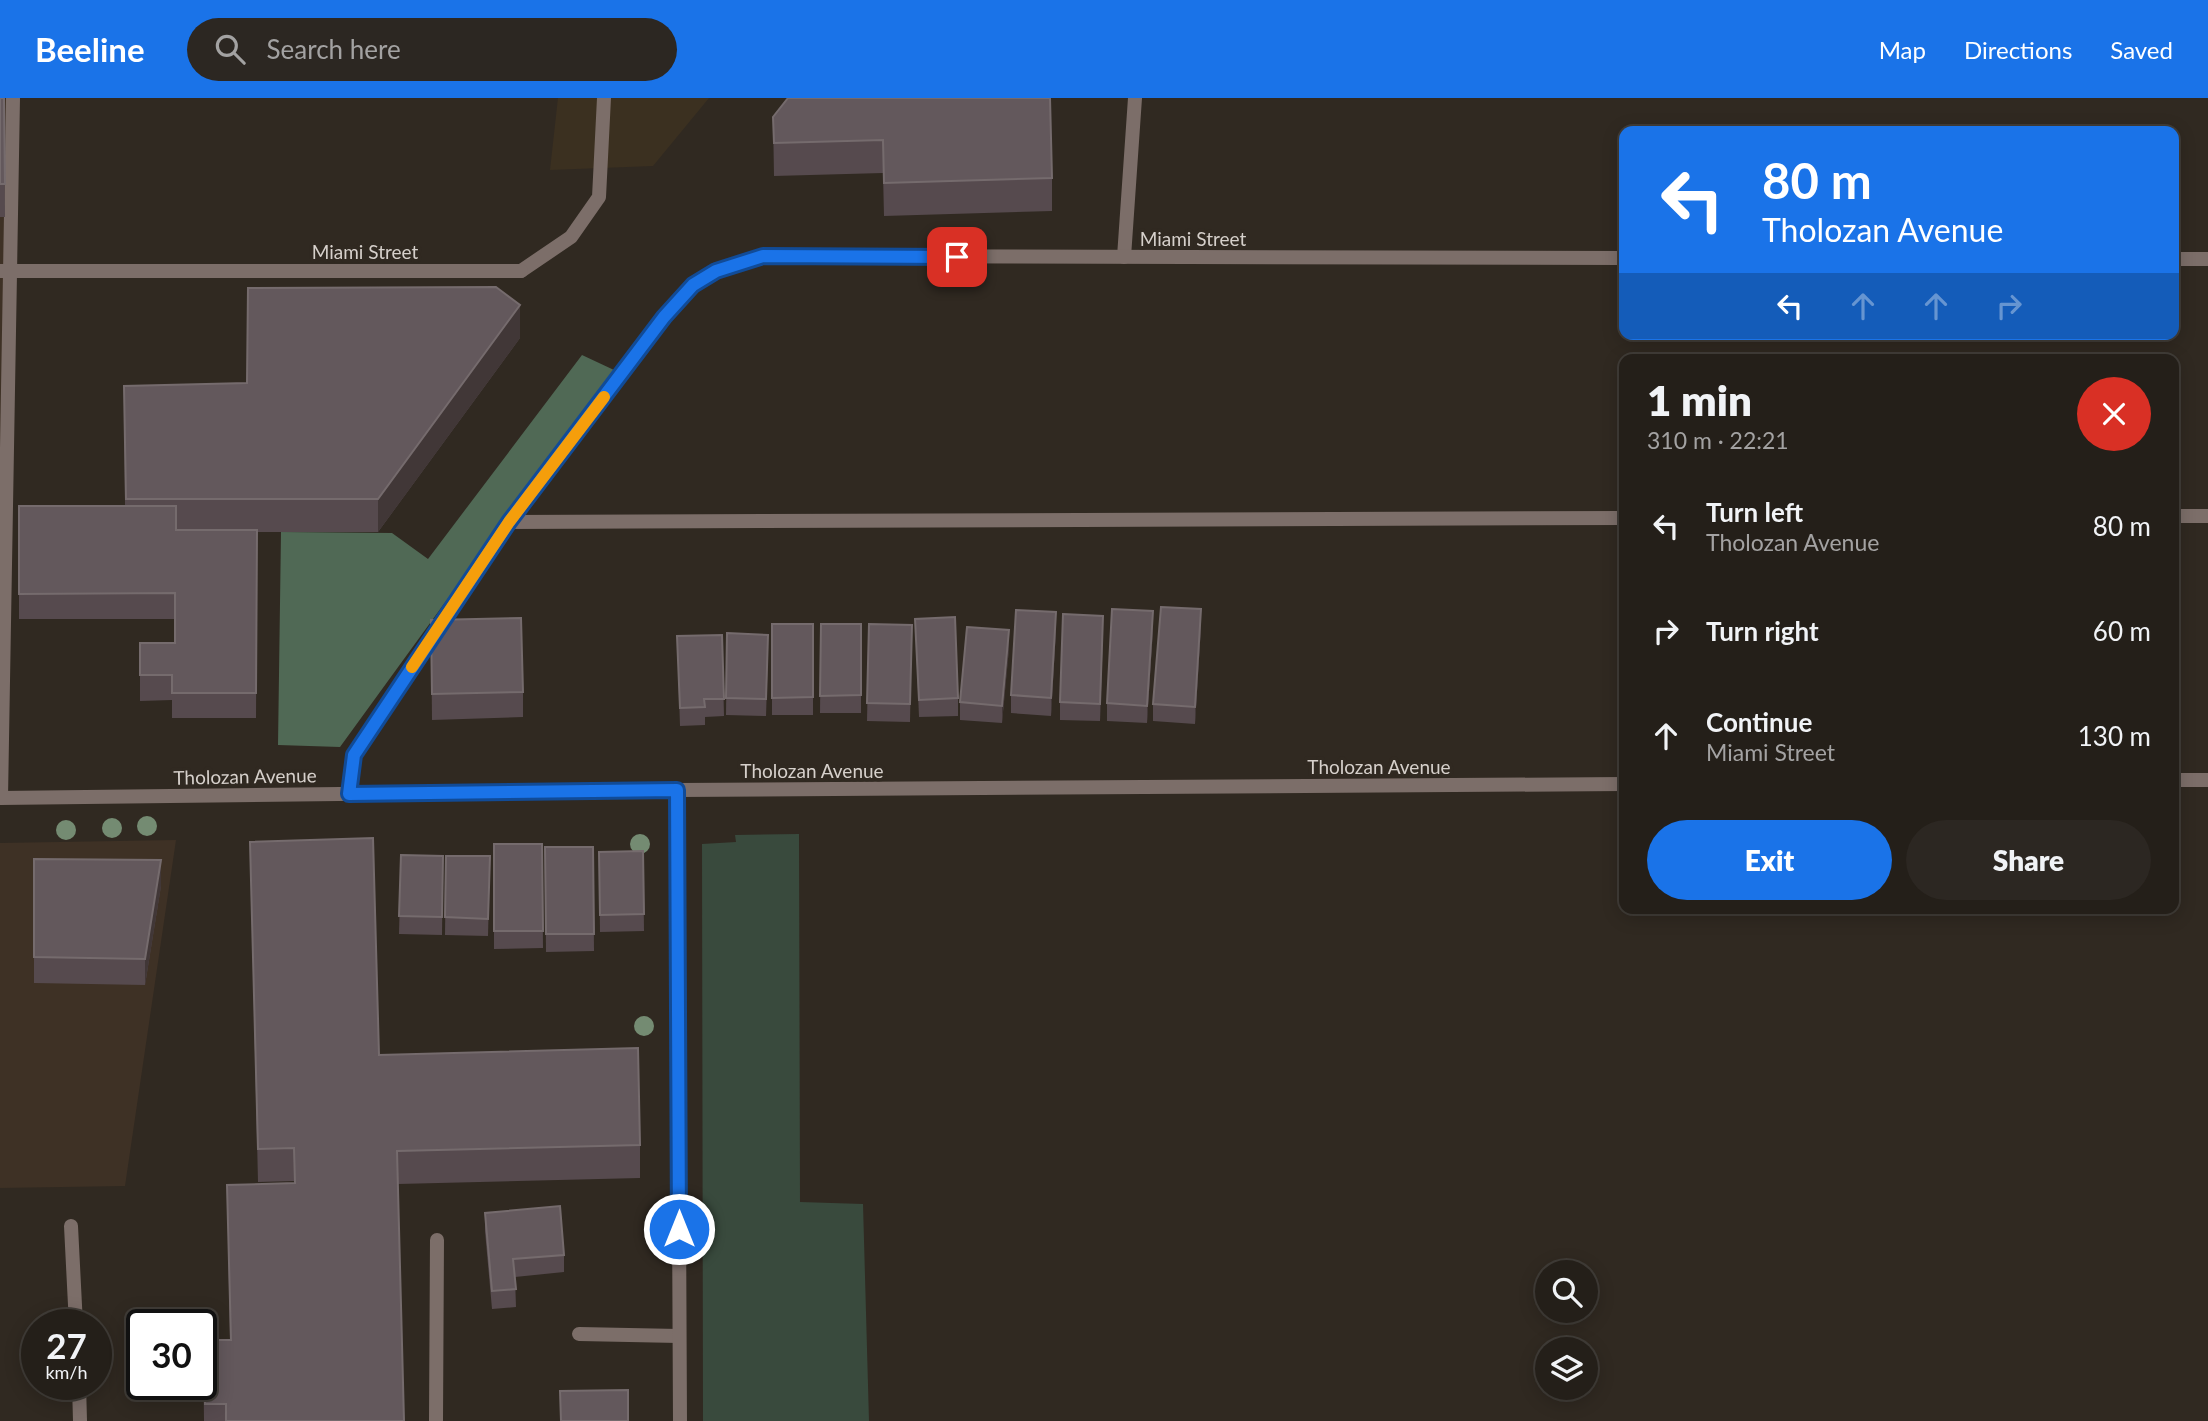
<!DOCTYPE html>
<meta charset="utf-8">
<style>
body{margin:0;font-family:Lato,sans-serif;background:#2c2722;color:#f1f3f6;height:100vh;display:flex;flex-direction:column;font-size:26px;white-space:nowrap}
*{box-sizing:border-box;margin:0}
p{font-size:23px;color:#a3a2a2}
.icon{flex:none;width:38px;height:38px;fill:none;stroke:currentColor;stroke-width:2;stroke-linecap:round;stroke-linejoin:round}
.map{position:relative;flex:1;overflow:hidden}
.drawer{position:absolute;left:1619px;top:256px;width:560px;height:560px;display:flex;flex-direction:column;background:#241f19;border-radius:14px;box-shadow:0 4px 18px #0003,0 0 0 2px #413d38}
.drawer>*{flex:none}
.top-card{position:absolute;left:1619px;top:28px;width:560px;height:214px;border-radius:14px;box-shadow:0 4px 18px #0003,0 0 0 2px #413d38;background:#1a73e8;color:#fff;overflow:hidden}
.fabs{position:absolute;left:1535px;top:1162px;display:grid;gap:14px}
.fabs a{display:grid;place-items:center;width:63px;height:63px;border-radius:50%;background:#241f19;box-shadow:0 4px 18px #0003,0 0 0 2px #413d38;font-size:35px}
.speed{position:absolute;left:21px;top:1211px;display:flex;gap:14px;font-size:35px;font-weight:700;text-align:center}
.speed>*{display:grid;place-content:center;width:91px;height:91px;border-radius:50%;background:#241f19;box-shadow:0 4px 18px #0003,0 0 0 2px #413d38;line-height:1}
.speed small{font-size:18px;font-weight:400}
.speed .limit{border:4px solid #111;border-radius:10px;background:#fff;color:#111}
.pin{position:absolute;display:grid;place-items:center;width:60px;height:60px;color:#fff;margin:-30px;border-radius:14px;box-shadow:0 4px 10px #0006}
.me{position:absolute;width:77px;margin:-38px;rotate:0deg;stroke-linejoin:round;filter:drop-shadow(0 0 5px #0008)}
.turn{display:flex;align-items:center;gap:24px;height:147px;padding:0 28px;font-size:32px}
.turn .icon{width:91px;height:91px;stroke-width:2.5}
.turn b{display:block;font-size:49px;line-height:60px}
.lanes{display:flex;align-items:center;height:66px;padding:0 28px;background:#0003;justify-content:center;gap:35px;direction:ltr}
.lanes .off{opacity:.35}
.round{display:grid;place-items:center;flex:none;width:74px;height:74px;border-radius:37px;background:#2c2722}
.headline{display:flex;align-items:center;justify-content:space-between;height:119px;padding:0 28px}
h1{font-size:42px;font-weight:800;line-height:52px}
.primary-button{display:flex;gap:14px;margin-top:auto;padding:14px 28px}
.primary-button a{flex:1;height:80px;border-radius:42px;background:#1a73e8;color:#fff;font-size:28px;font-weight:800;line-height:80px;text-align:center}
.primary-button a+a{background:#2c2722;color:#f1f3f6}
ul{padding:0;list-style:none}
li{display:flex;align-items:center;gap:21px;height:105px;padding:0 28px}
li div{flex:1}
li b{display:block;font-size:26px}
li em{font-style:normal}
header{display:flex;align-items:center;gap:42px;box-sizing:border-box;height:98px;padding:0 35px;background:#1a73e8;color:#fff}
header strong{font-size:33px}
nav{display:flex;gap:38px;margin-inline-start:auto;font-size:24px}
.search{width:490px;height:63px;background:#2c2722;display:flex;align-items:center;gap:18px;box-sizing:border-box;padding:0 24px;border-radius:38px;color:#a3a2a2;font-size:26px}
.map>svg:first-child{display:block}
.built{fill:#3e3125}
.industrial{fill:#3b3020}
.green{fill:#394a3d}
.forest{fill:#506955}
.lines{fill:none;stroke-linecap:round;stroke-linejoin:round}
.lane{stroke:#7c6e69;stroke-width:14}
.street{stroke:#7c6e69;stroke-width:14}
.tree{fill:#748b72}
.wall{fill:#564a4e}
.shaded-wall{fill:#413737}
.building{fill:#63585c;stroke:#756b6d;stroke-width:2}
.route-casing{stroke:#114b97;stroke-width:18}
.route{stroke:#1a73e8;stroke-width:12}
.slow{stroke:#f59e0b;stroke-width:12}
.labels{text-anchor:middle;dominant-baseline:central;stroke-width:7;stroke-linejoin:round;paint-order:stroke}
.street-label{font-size:19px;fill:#d6d0cb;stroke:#302921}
</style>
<header>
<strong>Beeline</strong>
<div class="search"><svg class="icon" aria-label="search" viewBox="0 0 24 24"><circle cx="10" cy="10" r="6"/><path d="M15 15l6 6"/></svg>Search here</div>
<nav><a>Map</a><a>Directions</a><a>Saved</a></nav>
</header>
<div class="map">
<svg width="2208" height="1323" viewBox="0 0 2208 1323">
<rect width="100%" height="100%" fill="#302921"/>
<g class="built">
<path d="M0,0H9L0,399Z"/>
<path d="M176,742L125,1088L0,1090V745Z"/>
</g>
<path class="industrial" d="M558,0H709L653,68L550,72Z"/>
<path class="green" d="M799,736L800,1104L863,1106L869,1323H703L702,746L736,744L735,737Z"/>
<path class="forest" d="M582,257L614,272L340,649L278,647L281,434L392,435L428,461Z"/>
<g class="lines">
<g class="lane">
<path d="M1124,159L1135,0"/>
<path d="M521,173L571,139L599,99L604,0"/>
<path d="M2174,418H2208"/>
<path d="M509,424L1624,420"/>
<path d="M1,700L13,0"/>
<path d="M71,1128L76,1227"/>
<path d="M579,1236L679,1238"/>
<path d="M79,1286L80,1323"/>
<path d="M436,1323L437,1142"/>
</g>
<g class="street">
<path d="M2174,161H2208"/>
<path d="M0,173H521"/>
<path d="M2174,682H2208"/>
<path d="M677,692L680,1323"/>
<path d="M349,696L354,657L509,424L664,219L693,187L716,173L763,158L1624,160"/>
<path d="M0,700L677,692L1624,686"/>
</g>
</g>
<g class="tree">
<circle cx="147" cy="728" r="10"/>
<circle cx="112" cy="730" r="10"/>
<circle cx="66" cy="732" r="10"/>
<circle cx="640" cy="746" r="10"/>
<circle cx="644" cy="928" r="10"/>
</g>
<g class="wall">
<path d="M0,0H4L5,119H0Z"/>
<path d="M788,0L1052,80V113L884,118L883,75L774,78L773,19Z"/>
<path d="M520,240L378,434H257L256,620H172V602L140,603V545H175V521H19V408H125L124,288L247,285Z"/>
<path d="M915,521L958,600V618L919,619Z"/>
<path d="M431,522L523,594V619L432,622Z"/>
<rect x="772" y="526" width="41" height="91"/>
<path d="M821,526H861V615H820Z"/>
<path d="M869,526L912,527L910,624L867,623Z"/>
<path d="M1201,529L1195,626L1153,623V606Z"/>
<path d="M1153,531L1147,625L1107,623V605Z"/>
<path d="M1056,532L1051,618L1011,615V597Z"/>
<path d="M727,535L768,554L766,618L726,617Z"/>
<path d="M1103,536L1100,623L1060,622V604Z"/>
<path d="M722,537L724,618L705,619V627L680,628L677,538Z"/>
<path d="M1009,550L1002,625L960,622V604Z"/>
<path d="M250,744L379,957L640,1047V1080L398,1086L404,1323H204L203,1242H230L227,1087L294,1085V1083L258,1084Z"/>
<path d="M494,746H542L543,850L494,851Z"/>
<path d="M545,749H593L594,853L546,854Z"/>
<path d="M643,753L644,833L600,834L599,754Z"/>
<path d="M401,757L443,758L442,837L399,836Z"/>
<path d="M446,758H490L488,838L445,837Z"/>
<path d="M34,761L161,788L145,887L34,885Z"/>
<path d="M485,1115L564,1157V1174L515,1179L516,1209L492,1211L485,1133Z"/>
</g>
<g class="shaded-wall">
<path d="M520,207V240L378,434V401Z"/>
<path d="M1201,511V529L1195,626V609Z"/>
<path d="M1153,513V531L1147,625V608Z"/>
<path d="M1056,514V532L1051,618V600Z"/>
<path d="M1103,518V536L1100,623V606Z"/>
<path d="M1009,532V550L1002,625V608Z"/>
<path d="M161,762V788L145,887V861Z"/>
</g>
<g class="building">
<path d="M0,0H4L5,86H0Z"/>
<path d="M788,0H1050L1052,80L884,85L883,42L774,45L773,19Z"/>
<path d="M496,189L520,207L378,401H126L124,288L247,285L248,190Z"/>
<path d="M19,408H176V432H257L256,595H172V577H140V545H175V495L19,496Z"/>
<path d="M1161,509L1201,511L1195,609L1153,606Z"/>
<path d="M1112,511L1153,513L1147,608L1107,605Z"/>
<path d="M1016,512L1056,514L1051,600L1011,597Z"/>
<path d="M1063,516L1103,518L1100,606L1060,604Z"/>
<path d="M955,519L958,600L919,602L915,521Z"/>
<path d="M521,520L523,594L432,596L431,522Z"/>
<path d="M772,526H813V599L772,600Z"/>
<path d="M821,526H861V597L820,598Z"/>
<path d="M869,526L912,527L910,606L867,605Z"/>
<path d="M967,529L1009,532L1002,608L960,604Z"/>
<path d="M727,535L768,537L766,601L726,600Z"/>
<path d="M722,537L724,601H704L705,609L680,610L677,538Z"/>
<path d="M373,740L379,957L638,950L640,1047L397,1053L404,1323H226V1306H205L203,1242H231L227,1087L295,1085L294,1050L258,1051L250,744Z"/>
<path d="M494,746H542L543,833H494Z"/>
<path d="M545,749H593L594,836H546Z"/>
<path d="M643,753L644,816L600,817L599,754Z"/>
<path d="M401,757L443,758L442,819L399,818Z"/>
<path d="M446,758H490L488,821L445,819Z"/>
<path d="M34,761L161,762L145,861L34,859Z"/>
<path d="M560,1108L564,1157L513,1161L516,1191L492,1193L485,1115Z"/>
<path d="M628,1292V1323H561L560,1293Z"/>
</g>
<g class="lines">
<g class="route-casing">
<path id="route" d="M679,1131L677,692L349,696L354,657L509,424L664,219L693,187L716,173L763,158L957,159"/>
</g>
<use href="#route" class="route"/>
<path class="slow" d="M412,569L509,424L604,299"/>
</g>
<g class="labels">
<g class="street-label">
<text x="1193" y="140">Miami Street</text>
<text x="365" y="153">Miami Street</text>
<text x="1379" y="668">Tholozan Avenue</text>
<text x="812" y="672">Tholozan Avenue</text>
<text transform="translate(245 678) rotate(-1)">Tholozan Avenue</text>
</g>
</g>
</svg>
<div class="fabs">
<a><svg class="icon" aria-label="search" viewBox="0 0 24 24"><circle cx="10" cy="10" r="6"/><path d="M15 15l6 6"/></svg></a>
<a><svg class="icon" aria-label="layers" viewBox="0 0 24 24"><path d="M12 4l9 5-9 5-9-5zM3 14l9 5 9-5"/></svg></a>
</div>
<div class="speed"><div>27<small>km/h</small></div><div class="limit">30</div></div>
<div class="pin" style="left:957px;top:159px;background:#d93025"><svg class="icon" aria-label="arrive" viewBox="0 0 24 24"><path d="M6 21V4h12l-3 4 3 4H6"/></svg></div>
<svg class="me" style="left:679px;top:1131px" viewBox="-20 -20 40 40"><circle r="17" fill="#1a73e8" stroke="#fff" stroke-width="3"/><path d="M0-11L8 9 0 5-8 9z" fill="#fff"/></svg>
<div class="top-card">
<div class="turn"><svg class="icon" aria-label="left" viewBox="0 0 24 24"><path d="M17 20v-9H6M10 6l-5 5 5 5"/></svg><div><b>80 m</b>Tholozan Avenue</div></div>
<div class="lanes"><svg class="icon" aria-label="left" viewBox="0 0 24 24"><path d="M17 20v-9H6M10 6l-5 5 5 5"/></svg><svg class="icon off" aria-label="ahead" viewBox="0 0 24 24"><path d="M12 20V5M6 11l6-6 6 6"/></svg><svg class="icon off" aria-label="ahead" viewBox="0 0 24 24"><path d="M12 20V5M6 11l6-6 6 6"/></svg><svg class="icon off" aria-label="right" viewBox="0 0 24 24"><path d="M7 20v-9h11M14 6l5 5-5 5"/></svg></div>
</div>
<section class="drawer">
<div class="headline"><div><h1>1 min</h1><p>310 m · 22:21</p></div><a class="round" style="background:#d93025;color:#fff"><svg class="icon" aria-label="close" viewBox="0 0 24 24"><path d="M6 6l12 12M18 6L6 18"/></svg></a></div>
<ul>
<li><svg class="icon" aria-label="left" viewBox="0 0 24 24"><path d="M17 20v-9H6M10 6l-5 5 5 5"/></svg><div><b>Turn left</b><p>Tholozan Avenue</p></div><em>80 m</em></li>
<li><svg class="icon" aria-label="right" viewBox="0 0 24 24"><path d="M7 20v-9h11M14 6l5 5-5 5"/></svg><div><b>Turn right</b></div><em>60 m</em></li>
<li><svg class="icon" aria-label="ahead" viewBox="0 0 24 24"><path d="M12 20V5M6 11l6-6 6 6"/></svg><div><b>Continue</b><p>Miami Street</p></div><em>130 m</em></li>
</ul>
<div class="primary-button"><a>Exit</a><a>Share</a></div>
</section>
</div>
